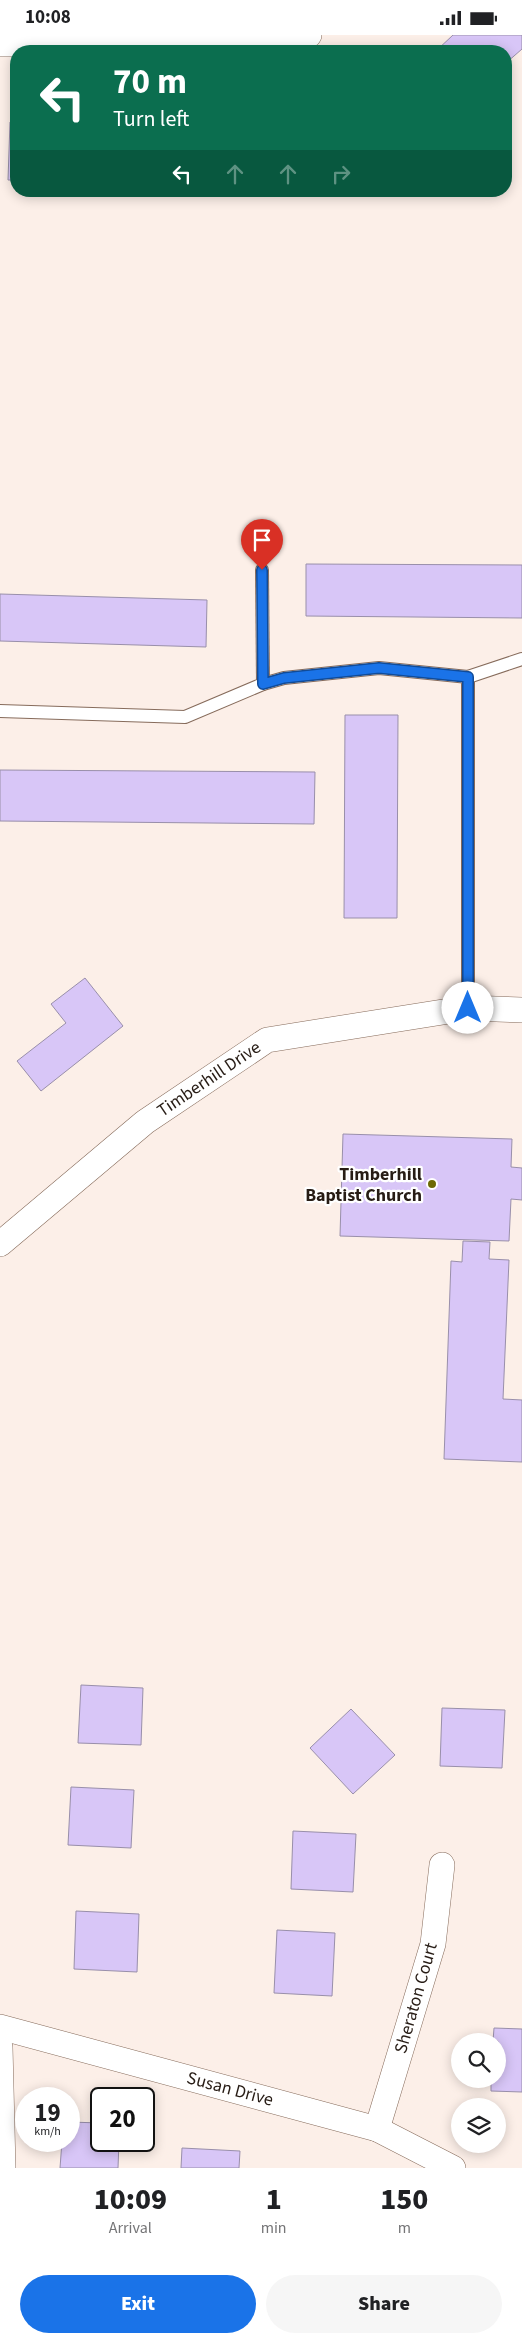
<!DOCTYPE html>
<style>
body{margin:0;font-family:"Source Sans 3",sans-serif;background:#f6f6f6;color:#202124;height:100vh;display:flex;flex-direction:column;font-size:19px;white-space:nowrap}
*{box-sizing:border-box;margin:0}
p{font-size:16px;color:#757577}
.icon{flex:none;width:28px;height:28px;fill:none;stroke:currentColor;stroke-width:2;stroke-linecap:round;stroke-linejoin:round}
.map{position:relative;height:2133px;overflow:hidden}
.sheet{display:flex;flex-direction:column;background:#fff;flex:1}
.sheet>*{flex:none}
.guide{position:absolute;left:10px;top:10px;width:502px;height:152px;border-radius:20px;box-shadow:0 2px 12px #0003;background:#0b6e4f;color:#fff;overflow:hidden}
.tools{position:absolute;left:451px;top:1998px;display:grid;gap:10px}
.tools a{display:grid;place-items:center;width:55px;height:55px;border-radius:50%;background:#fff;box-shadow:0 2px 12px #0003;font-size:25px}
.speed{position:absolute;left:15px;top:2052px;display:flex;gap:10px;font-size:25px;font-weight:700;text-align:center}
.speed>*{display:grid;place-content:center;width:65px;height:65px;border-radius:50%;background:#fff;box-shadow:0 2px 12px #0003;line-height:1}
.speed small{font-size:12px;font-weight:400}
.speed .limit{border:2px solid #111;border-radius:8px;background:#fff;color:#111}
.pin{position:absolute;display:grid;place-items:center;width:42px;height:42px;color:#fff;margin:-51px -21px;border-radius:50% 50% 50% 0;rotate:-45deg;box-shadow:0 0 5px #0007}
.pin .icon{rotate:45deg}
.me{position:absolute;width:55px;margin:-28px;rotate:0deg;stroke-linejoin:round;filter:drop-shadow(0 0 4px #0008)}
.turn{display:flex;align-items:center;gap:18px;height:105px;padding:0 20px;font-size:22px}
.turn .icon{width:65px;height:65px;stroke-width:2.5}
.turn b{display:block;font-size:35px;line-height:42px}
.lanes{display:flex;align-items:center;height:48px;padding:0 20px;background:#0003;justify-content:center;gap:25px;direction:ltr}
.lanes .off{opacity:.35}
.eta{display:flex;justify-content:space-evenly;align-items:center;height:85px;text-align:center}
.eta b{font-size:30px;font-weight:800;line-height:35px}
.button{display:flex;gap:10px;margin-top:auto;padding:10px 20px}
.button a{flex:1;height:58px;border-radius:30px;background:#1a73e8;color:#fff;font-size:20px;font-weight:800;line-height:58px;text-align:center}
.button a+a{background:#f6f6f6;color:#202124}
.status{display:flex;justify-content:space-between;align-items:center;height:35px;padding:0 25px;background:#fff;direction:ltr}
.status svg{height:14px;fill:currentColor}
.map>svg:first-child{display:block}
.building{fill:#d8c6f7;stroke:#998faa}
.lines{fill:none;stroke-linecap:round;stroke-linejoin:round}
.lane-casing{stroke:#866b5b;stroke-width:14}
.street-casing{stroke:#866b5b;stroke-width:26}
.lane{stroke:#fff;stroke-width:12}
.street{stroke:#fff;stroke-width:25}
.route-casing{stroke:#114b97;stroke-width:12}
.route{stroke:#1a73e8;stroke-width:9}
.poi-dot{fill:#6c6903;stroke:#fff;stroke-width:2}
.labels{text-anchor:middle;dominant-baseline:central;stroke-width:4.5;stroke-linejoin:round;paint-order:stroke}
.street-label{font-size:18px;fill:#271c15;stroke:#fff}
.poi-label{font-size:18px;font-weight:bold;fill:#271c15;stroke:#fff;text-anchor:end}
</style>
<div class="status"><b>10:08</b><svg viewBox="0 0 49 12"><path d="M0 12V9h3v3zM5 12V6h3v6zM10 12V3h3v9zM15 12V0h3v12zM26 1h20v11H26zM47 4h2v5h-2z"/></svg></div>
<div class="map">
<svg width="522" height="2133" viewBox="0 0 522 2133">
<rect width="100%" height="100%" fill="#fcefe8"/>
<g class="building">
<path d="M453,0H522V14L506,28V16H436Z"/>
<path d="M10,87H16V145H8Z"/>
<path d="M306,529L522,530V583L306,581Z"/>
<path d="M0,559L207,565L206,612L0,606Z"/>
<path d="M345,680H398L397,883H344Z"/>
<path d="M0,735L315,737L314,789L0,786Z"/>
<path d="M85,943L123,991L41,1056L17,1026L66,988L51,969Z"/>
<path d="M343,1099L512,1104L511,1132L522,1133V1165L511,1164L509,1206L340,1201Z"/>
<path d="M463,1206L490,1207L489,1224L509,1225L503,1364L522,1365V1427L444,1424L451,1226L462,1227Z"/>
<path d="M81,1650L143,1653L141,1710L78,1708Z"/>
<path d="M442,1673L505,1675L502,1733L440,1731Z"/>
<path d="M351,1674L395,1720L353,1759L310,1713Z"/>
<path d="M71,1752L134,1755L131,1813L68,1810Z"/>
<path d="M293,1796L356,1799L353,1857L291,1854Z"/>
<path d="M76,1876L139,1879L137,1937L74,1934Z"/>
<path d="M277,1895L335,1898L332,1961L274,1958Z"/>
<path d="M494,1993L522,1994V2057L491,2056V2044H498V2006H493Z"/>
<path d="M69,2087L101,2088V2106H119L118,2133H60L62,2106H69Z"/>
<path d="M182,2113L240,2116L239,2133H181Z"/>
</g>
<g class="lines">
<g class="lane-casing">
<g id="lane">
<path d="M262,535L263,649"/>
<path d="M468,642L522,624"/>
<path d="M0,676L185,682L263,649L284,643L379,633L468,642V973"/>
</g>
</g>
<g class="street-casing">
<g id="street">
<path d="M0,9H263L309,0"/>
<path d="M0,1209L145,1087L267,1005L468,973L522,975"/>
<path d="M0,1992L377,2094L453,2133"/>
<path d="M0,2012L3,2133"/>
<path d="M377,2094L433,1909L442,1830"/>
</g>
</g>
<use href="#lane" class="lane"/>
<use href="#street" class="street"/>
</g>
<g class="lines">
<g class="route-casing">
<path id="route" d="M262,535L263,649L284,643L379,633L468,642V973"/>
</g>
<use href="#route" class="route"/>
</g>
<circle class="poi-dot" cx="432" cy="1149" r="5"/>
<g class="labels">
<g class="street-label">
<text transform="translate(209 1044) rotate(-34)">Timberhill Drive</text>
<text transform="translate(416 1963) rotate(-74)">Sheraton Court</text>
<text transform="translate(230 2054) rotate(15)">Susan Drive</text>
</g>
<g class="poi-label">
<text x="422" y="1139">Timberhill<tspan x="422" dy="21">Baptist Church</tspan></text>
</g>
</g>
</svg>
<div class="tools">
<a><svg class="icon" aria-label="search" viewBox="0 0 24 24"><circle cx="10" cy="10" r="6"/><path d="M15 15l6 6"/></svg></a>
<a><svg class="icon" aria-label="layers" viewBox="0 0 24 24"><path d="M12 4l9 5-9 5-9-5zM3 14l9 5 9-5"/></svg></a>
</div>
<div class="speed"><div>19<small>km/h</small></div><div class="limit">20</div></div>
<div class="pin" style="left:262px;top:535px;background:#d93025"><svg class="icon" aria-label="arrive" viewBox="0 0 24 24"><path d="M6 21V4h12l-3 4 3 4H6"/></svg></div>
<svg class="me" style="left:468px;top:973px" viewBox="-20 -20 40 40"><circle r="19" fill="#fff"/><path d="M0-13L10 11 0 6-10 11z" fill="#1a73e8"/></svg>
<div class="guide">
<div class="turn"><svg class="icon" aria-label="left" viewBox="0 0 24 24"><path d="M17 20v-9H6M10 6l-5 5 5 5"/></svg><div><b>70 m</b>Turn left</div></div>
<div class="lanes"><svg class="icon" aria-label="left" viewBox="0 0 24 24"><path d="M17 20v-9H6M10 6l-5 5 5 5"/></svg><svg class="icon off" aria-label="ahead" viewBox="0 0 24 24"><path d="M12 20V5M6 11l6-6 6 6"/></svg><svg class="icon off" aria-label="ahead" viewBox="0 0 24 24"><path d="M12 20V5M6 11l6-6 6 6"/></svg><svg class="icon off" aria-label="right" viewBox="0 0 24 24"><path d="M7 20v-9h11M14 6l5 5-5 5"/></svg></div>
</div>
</div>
<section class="sheet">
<div class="eta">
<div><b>10:09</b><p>Arrival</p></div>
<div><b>1</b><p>min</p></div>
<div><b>150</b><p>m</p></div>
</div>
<div class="button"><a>Exit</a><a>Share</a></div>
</section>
